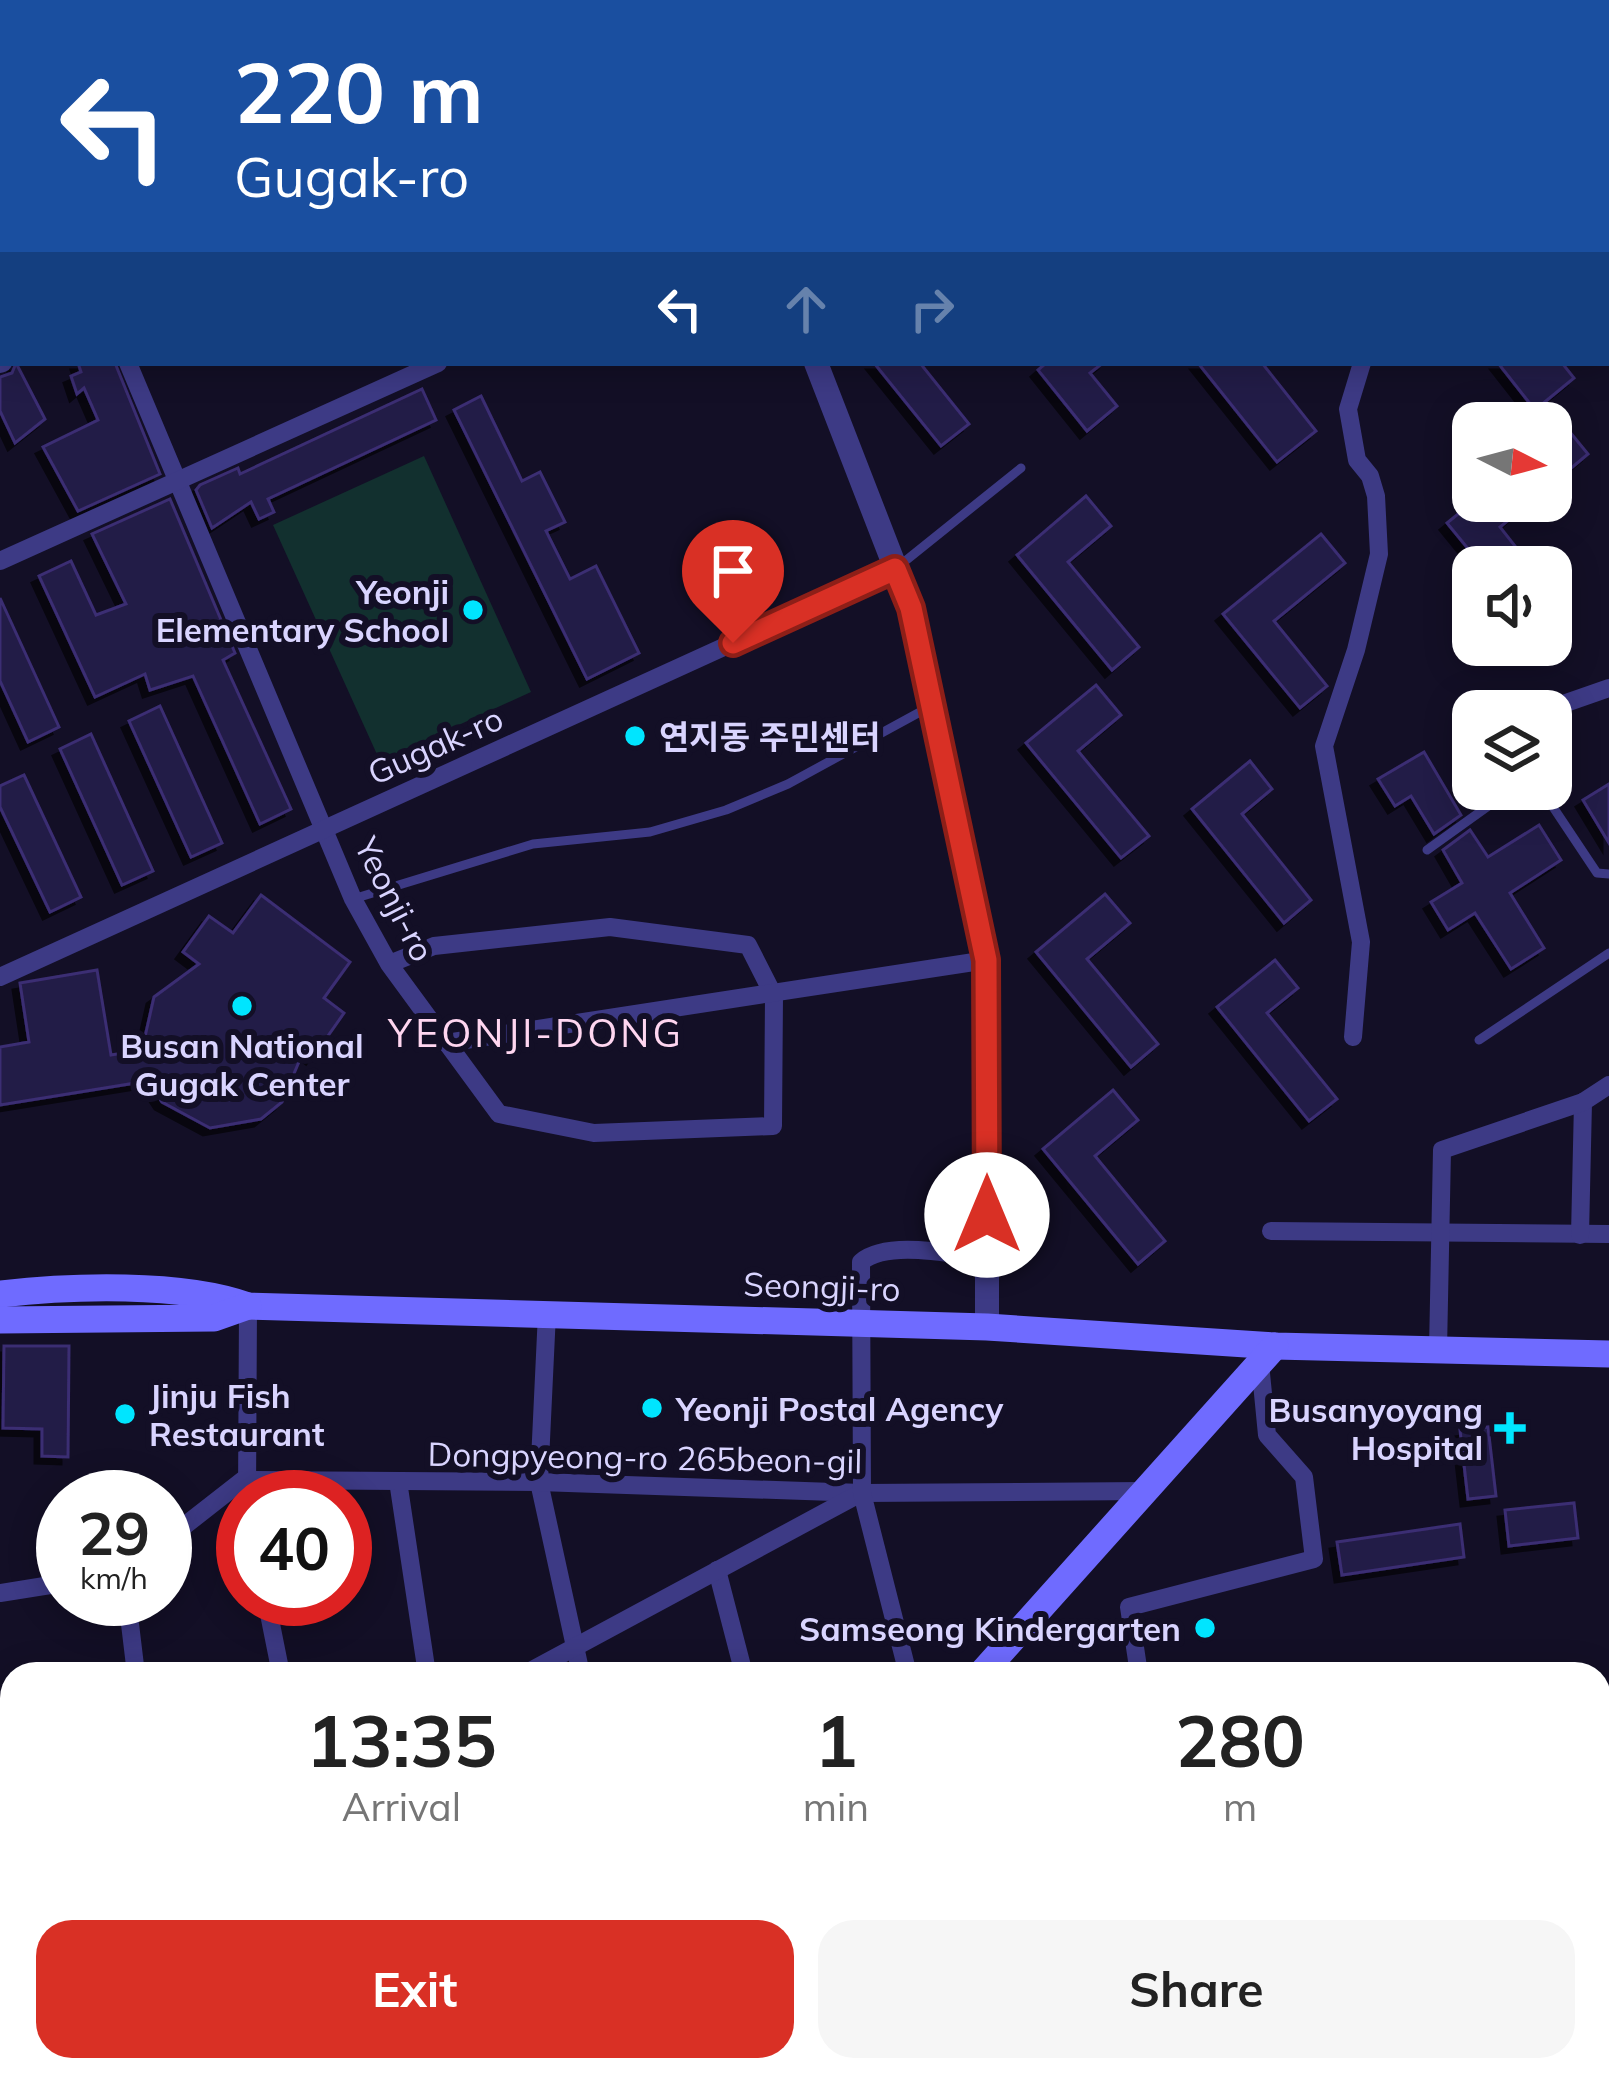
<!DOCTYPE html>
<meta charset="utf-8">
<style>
body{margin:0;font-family:Mulish,"Noto Sans KR",sans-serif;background:#f6f6f6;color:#222;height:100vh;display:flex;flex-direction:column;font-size:45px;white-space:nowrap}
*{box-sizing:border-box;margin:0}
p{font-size:39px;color:#767676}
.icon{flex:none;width:66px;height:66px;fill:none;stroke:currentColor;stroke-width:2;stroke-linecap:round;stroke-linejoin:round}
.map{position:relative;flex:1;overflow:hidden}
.panel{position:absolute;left:0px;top:1662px;width:1611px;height:420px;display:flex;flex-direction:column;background:#fff;border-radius:36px 36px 0 0;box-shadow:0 6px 30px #0003}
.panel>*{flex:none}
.hud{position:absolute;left:0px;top:0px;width:1611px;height:366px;box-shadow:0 6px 30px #0003;background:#1a4fa0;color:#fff;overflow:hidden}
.needle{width:78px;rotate:96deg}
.fabs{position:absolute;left:1452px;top:402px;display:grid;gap:24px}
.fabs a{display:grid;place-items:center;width:120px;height:120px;border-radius:24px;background:#fff;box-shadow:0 6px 30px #0003;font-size:60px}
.speed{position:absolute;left:36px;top:1470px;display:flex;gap:24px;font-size:60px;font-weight:700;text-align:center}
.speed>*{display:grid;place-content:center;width:156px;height:156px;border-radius:50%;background:#fff;box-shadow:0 6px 30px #0003;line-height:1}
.speed small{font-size:30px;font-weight:400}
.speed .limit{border:18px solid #d22;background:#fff;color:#111}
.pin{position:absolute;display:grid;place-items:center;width:102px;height:102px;color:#fff;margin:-123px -51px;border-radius:50% 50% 50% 0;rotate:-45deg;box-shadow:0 0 12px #0007}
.pin .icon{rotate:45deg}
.me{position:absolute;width:132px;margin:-66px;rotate:0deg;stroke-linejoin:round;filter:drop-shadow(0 0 9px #0008)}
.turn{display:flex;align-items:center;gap:42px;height:252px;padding:0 36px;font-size:54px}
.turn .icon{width:156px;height:156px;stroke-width:2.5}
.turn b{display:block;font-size:84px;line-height:102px}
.lanes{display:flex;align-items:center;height:114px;padding:0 36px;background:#0003;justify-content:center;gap:60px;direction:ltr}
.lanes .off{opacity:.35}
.eta{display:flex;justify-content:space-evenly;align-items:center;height:204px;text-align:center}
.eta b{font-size:72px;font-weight:700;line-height:84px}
.primary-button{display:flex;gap:24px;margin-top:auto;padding:24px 36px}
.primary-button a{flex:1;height:138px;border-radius:36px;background:#d93025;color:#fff;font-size:48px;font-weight:700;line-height:138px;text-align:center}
.primary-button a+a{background:#f6f6f6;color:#222}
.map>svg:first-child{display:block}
.green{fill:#12302f}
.building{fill:#241b47;stroke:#3b2d73;stroke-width:3;filter:url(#shadow)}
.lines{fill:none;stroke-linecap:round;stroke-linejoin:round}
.path{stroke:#2fb8b0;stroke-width:3;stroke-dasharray:6 9;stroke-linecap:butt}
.service{stroke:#3d3a85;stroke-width:9}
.minor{stroke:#3d3a85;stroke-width:18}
.tertiary{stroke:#3d3a85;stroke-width:24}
.secondary{stroke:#6f6bff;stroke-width:27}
.route-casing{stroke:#8d1f18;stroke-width:30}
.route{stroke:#d93025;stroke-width:21}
.poi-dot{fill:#00e5ff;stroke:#130f26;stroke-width:4.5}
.labels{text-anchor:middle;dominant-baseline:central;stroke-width:12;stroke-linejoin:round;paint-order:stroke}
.poi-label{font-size:33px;font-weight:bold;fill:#d9d4ff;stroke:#130f26;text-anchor:end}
.street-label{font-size:33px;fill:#d9d4ff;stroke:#130f26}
.quarter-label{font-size:39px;letter-spacing:3px;fill:#ffd6f0;stroke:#130f26}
</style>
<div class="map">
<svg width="1609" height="2082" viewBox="0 0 1609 2082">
<defs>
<filter id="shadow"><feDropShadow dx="-7" dy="7" stdDeviation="0" flood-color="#0009"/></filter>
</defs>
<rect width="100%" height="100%" fill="#130f26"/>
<g class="green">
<path d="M424,456L531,692L380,761L273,525Z"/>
<path d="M1609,1923V2082H1092L1100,2070H1599V1933Z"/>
</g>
<g class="building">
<path d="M16,363L45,419L15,443L0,411V377L12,373Z"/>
<path d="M78,363H115L160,474L78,511L43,447L98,420L84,388L77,394L71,376L81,372Z"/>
<path d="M874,363H920L969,424L941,446Z"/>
<path d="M1046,363H1103L1090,373L1117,406L1087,431L1038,370Z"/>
<path d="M1198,363H1262L1316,431L1277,462Z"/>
<path d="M1498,363H1562L1574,378L1535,410Z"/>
<path d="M422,389L436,420L268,499L274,512L259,519L251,502L212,528L196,490L200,485L238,468L240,474Z"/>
<path d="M481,396L522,481L540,472L565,522L546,531L570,579L596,566L639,653L587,679L454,410Z"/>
<path d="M1565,426L1588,454L1551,485V438Z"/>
<path d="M1086,496L1111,526L1068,562L1139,647L1112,670L1017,555Z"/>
<path d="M170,499L235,653L223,660L291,809L260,824L193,676L150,690L145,674L95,697L39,576L71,561L96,615L126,604L92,534Z"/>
<path d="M1474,501H1532L1500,527L1526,560L1518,567H1483L1447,523Z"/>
<path d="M1321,534L1345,563L1274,621L1327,686L1300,708L1223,614Z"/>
<path d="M0,598L59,727L28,742L0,681Z"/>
<path d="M1096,685L1121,715L1078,751L1149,836L1121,858L1026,743Z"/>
<path d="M160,706L222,843L191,857L129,721Z"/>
<path d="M91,734L153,871L122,885L60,749Z"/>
<path d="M1424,752L1461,815L1434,834L1411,796L1395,806L1378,779Z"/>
<path d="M1250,761L1272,789L1242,814L1311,900L1284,923L1192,809Z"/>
<path d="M24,775L81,897L50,912L0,807V786Z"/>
<path d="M1609,784V843L1583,800Z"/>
<path d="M1539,825L1561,860L1510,893L1544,948L1511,969L1475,913L1448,930L1431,902L1462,883L1443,850L1470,830L1488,857Z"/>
<path d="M1105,894L1130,923L1087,959L1158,1044L1131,1067L1036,952Z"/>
<path d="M261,895L350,962L324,998L344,1013L313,1057L304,1050L282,1102L261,1119L210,1128L162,1102L148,1081L0,1105V1047L29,1042L20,983L97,970L111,1055L142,1050L154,997L199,964L183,952L209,916L233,933Z"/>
<path d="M1275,960L1298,988L1267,1013L1337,1099L1309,1121L1217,1007Z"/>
<path d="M1113,1090L1138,1120L1095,1156L1165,1241L1138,1264L1043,1149Z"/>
<path d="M4,1346H69L68,1457L42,1456V1429L3,1428Z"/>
<path d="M1488,1427L1496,1496L1468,1499L1460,1430Z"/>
<path d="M1574,1503L1578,1538L1509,1546L1505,1510Z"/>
<path d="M1460,1524L1464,1557L1342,1575L1337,1542Z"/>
</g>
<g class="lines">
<path class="path" d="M1396,2070L1403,2082"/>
<g class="service">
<path d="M1455,0L1456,3"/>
<path d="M899,566L1021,468"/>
<path d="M1541,789L1597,873L1609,874"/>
<path d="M1427,850L1512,789"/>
<path d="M353,899L533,844L650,832L726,810L788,784L931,706"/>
<path d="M1479,1040L1609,953"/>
</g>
<g class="minor">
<path d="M1096,0L1114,3"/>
<path d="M1140,3L1151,0"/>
<path d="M0,82L3,89"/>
<path d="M1608,172H1609"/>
<path d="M128,363L353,899L389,964L499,1114L594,1133L773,1126L774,996L748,945L610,927L434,946L389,964"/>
<path d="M0,364L3,363"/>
<path d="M0,561L438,363"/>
<path d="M1543,711L1609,688"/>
<path d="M0,977L895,569"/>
<path d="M1353,1037L1361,942L1324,746L1356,650L1379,554L1376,496L1370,476L1357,460L1348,409L1362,363"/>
<path d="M446,1043L987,960"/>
<path d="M1271,1231L1609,1234"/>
<path d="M1580,1235L1583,1102"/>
<path d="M547,1313L539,1482L581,1674"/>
<path d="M1438,1350L1442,1150L1583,1102L1609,1085"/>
<path d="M398,1481L427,1674"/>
<path d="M247,1497L248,1306"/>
<path d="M165,1541L243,1480L539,1482L862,1493L1145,1491"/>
<path d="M717,1570L744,1674"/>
<path d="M0,1593L63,1583"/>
<path d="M127,1599L136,1674"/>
<path d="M266,1599L281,1674"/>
<path d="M525,1674L859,1494"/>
<path d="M908,1674L862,1493L861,1262C888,1239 954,1255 987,1258"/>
<path d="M1139,1674L1129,1607L1314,1559L1304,1477L1267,1435L1260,1363"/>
<path d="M0,1900L12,1898"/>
<path d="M194,2070L196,2082"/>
<path d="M373,2070L376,2082"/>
</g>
<g class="tertiary">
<path d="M813,3V0"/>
<path d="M816,363L911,608L987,960V1327"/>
</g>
<g class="secondary">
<path d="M0,1294C70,1286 182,1282 248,1306L987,1327L1275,1346L1609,1354"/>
<path d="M0,1320L214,1318L248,1306"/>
<path d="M981,1674L1275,1346"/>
<path d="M527,2082L545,2070"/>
</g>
</g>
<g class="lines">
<g class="route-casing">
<path id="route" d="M733,643L895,569L911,608L986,960L987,1215"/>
</g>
<use href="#route" class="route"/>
</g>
<g class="poi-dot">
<circle cx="473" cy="610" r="12"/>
<circle cx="635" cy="736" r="12"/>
<circle cx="242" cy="1006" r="12"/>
<circle cx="652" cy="1408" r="12"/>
<circle cx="125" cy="1414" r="12"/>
<path d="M1504 1410h12v12h12v12h-12v12h-12v-12h-12v-12h12z"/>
<circle cx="1205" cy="1628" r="12"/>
</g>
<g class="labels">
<g class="poi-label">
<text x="449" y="591">Yeonji<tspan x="449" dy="38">Elementary School</tspan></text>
<text x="659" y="736" text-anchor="start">연지동 주민센터</text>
<text x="242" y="1045" text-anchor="middle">Busan National<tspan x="242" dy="38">Gugak Center</tspan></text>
<text x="149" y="1395" text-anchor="start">Jinju Fish<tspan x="149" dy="38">Restaurant</tspan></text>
<text x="676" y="1408" text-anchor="start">Yeonji Postal Agency</text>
<text x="1483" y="1409">Busanyoyang<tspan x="1483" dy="38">Hospital</tspan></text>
<text x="1181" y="1628">Samseong Kindergarten</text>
</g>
<g class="street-label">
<text transform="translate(435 745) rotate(-24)">Gugak-ro</text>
<text transform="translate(395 899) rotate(63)">Yeonji-ro</text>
<text transform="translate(822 1286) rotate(2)">Seongji-ro</text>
<text transform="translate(645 1457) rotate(1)">Dongpyeong-ro 265beon-gil</text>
</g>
<g class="quarter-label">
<text x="536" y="1032">YEONJI-DONG</text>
</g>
</g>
</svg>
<div class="fabs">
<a><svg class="needle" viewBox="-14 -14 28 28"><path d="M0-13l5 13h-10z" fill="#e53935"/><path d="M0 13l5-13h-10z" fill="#767676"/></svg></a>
<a><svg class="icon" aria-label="sound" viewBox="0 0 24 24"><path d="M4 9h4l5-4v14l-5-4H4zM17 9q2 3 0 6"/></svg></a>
<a><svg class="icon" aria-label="layers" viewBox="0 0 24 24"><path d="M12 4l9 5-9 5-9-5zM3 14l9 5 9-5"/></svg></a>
</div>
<div class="speed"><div>29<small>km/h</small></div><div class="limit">40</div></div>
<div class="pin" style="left:733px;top:643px;background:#d93025"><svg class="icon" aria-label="arrive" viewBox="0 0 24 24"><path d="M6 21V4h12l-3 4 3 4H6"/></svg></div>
<svg class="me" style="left:987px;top:1215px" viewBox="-20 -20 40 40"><circle r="19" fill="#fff"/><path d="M0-13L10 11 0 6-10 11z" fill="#d93025"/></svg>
<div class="hud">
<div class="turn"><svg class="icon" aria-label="left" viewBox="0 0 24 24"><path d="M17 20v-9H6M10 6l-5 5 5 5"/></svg><div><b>220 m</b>Gugak-ro</div></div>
<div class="lanes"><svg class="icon" aria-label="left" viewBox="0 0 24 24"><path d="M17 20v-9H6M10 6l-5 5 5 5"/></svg><svg class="icon off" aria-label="ahead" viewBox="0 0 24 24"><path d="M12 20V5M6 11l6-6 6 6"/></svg><svg class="icon off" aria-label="right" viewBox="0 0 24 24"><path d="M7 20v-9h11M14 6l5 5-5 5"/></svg></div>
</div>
<section class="panel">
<div class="eta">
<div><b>13:35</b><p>Arrival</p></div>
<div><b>1</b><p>min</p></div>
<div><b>280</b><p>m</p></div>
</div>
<div class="primary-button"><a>Exit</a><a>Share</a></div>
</section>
</div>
